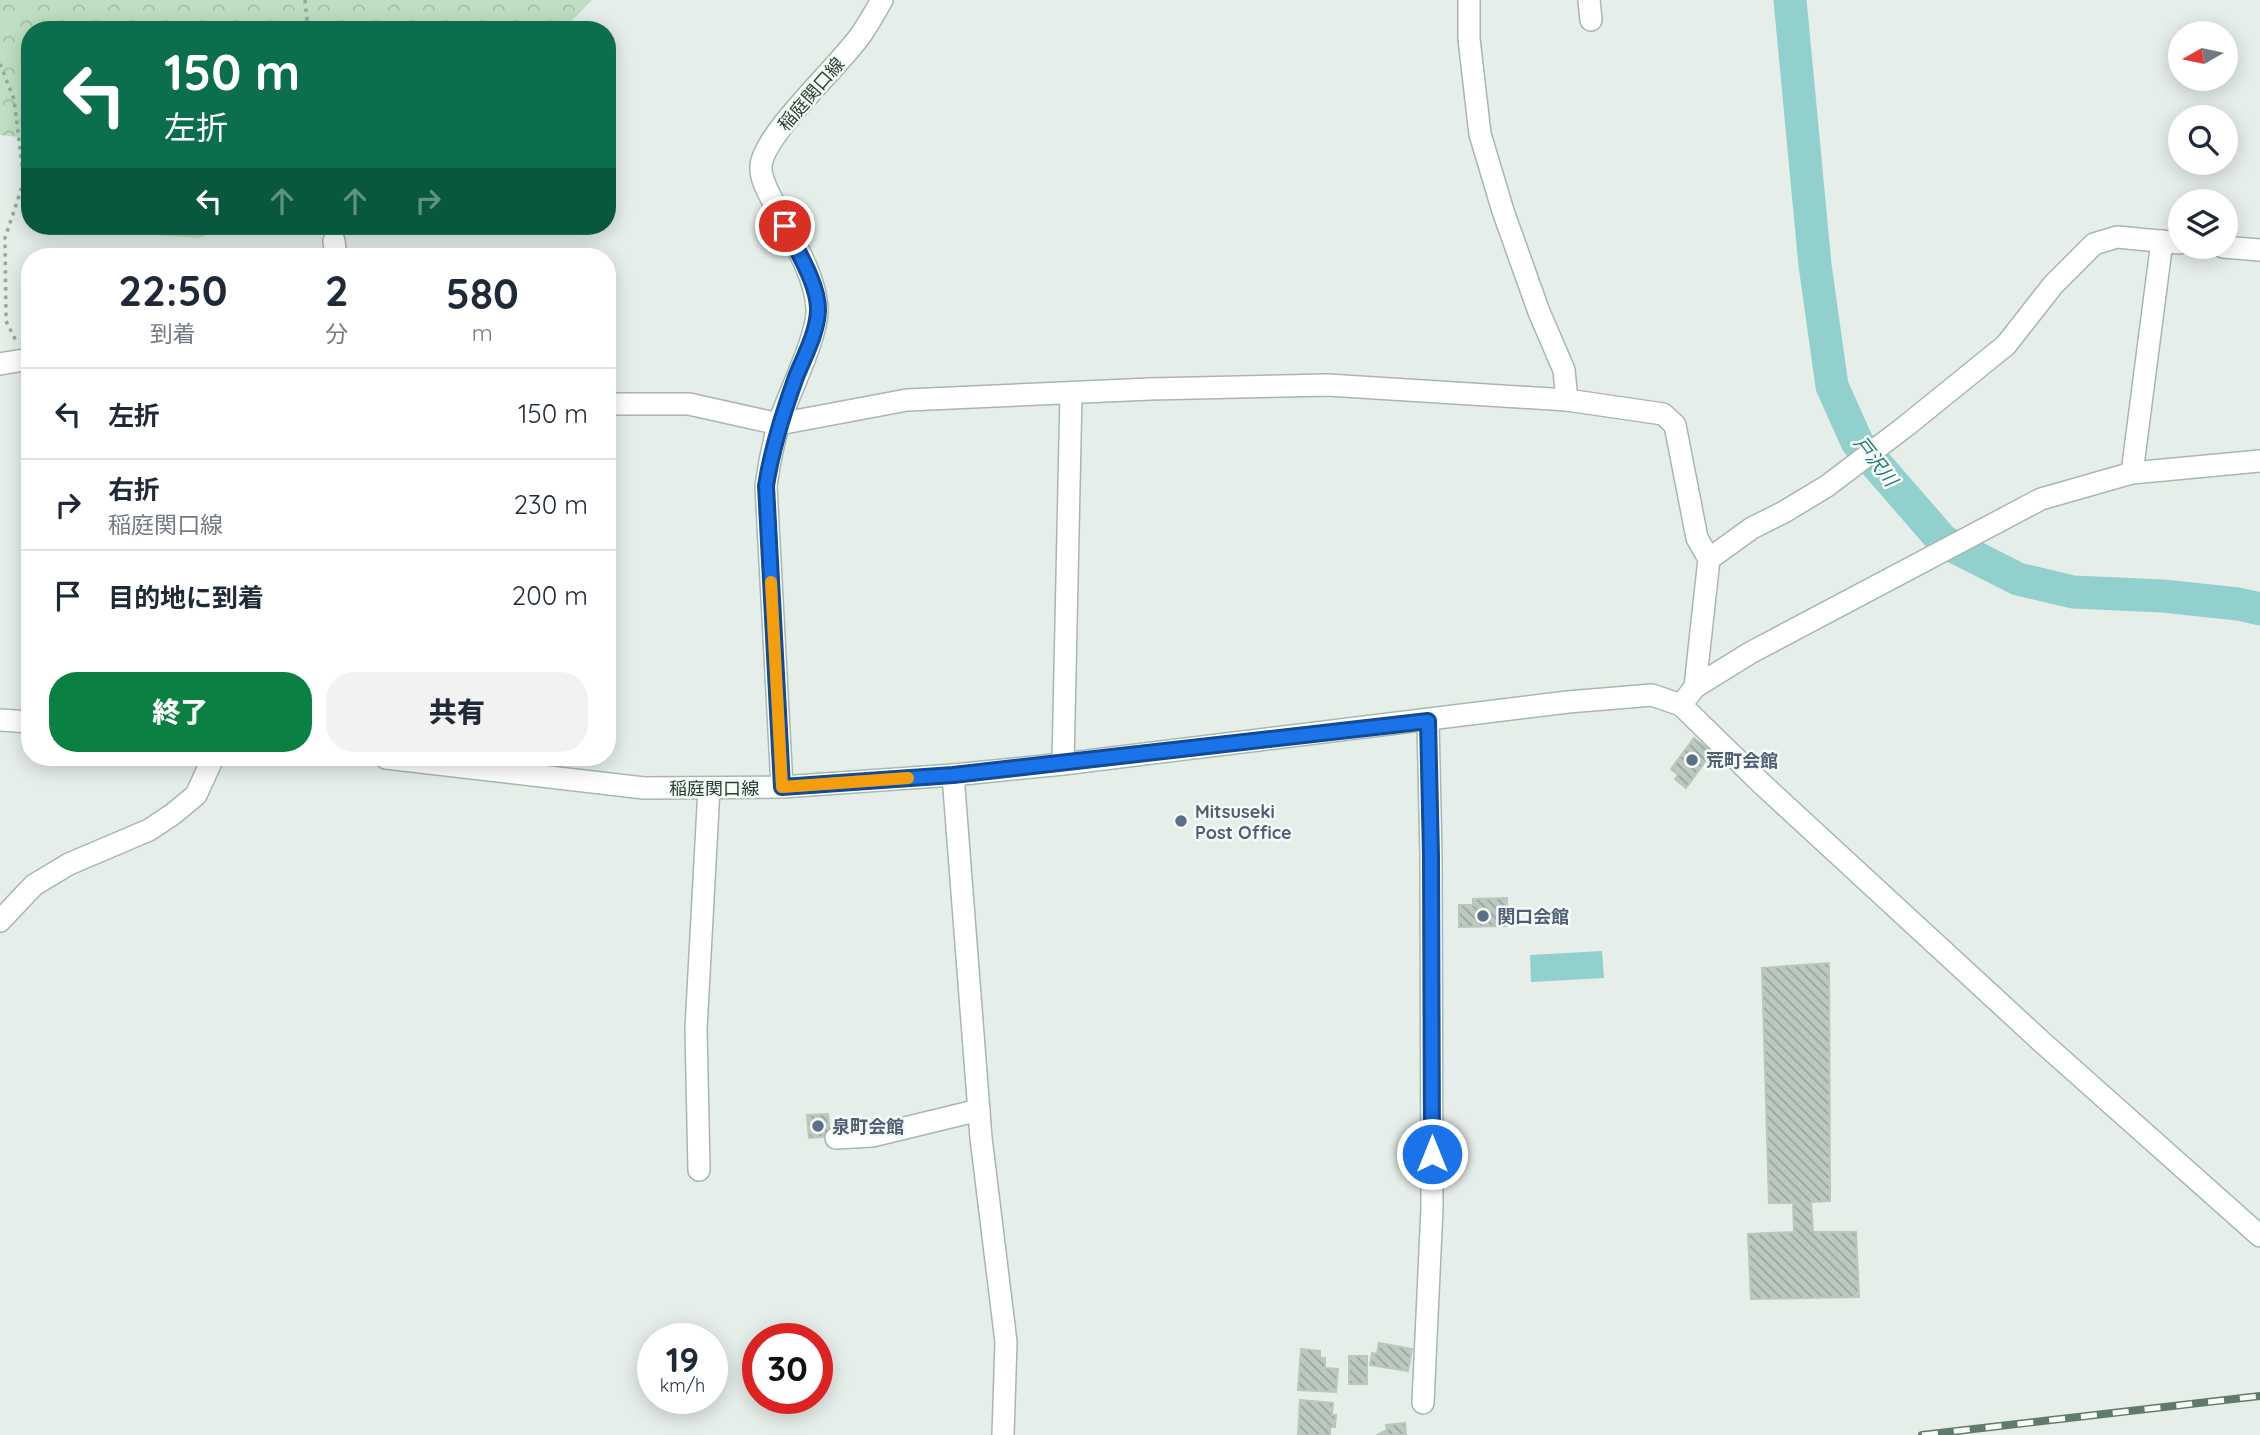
<!DOCTYPE html>
<html lang="ja">
<meta charset="utf-8">
<style>
body{margin:0;font-family:Quicksand,"Noto Sans JP",sans-serif;background:#f2f2f3;color:#1f2937;height:100vh;display:flex;flex-direction:column;font-size:26px;white-space:nowrap}
*{box-sizing:border-box;margin:0}
p{font-size:23px;color:#747a83}
.icon{flex:none;width:38px;height:38px;fill:none;stroke:currentColor;stroke-width:2;stroke-linecap:round;stroke-linejoin:round}
.map{position:relative;flex:1;overflow:hidden}
.details{position:absolute;left:21px;top:248px;width:595px;height:518px;display:flex;flex-direction:column;background:#fff;border-radius:28px;box-shadow:0 4px 18px #0003}
.details>*{flex:none}
.guide{position:absolute;left:21px;top:21px;width:595px;height:214px;border-radius:28px;box-shadow:0 4px 18px #0003;background:#0b6e4f;color:#fff;overflow:hidden}
.needle{width:46px;rotate:261deg}
.buttons{position:absolute;left:2168px;top:21px;display:grid;gap:14px}
.buttons a{display:grid;place-items:center;width:70px;height:70px;border-radius:50%;background:#fff;box-shadow:0 4px 18px #0003;font-size:35px}
.speed{position:absolute;left:637px;top:1323px;display:flex;gap:14px;font-size:35px;font-weight:700;text-align:center}
.speed>*{display:grid;place-content:center;width:91px;height:91px;border-radius:50%;background:#fff;box-shadow:0 4px 18px #0003;line-height:1}
.speed small{font-size:18px;font-weight:400}
.speed .limit{border:10px solid #d22;background:#fff;color:#111}
.pin{position:absolute;display:grid;place-items:center;width:60px;height:60px;color:#fff;margin:-30px;border:4px solid #fff;border-radius:50%;box-shadow:0 2px 7px #0007}
.me{position:absolute;width:77px;margin:-38px;rotate:0deg;stroke-linejoin:round;filter:drop-shadow(0 0 5px #0008)}
.turn{display:flex;align-items:center;gap:24px;height:147px;padding:0 28px;font-size:32px}
.turn .icon{width:91px;height:91px;stroke-width:2.5}
.turn b{display:block;font-size:49px;line-height:60px}
.lanes{display:flex;align-items:center;height:66px;padding:0 28px;background:#0003;justify-content:center;gap:35px;direction:ltr}
.lanes .off{opacity:.35}
.eta{display:flex;justify-content:space-evenly;align-items:center;height:119px;text-align:center}
.eta b{font-size:42px;font-weight:800;line-height:49px}
.button{display:flex;gap:14px;margin-top:auto;padding:14px 28px}
.button a{flex:1;height:80px;border-radius:28px;background:#0b8043;color:#fff;font-size:28px;font-weight:800;line-height:80px;text-align:center}
.button a+a{background:#f2f2f3;color:#1f2937}
ul{padding:0;list-style:none}
li{display:flex;align-items:center;gap:21px;height:91px;padding:0 28px;border-top:2px solid #e0e1e3}
li div{flex:1}
li b{display:block;font-size:26px}
li em{font-style:normal}
.map>svg:first-child{display:block}
.forest{fill:url(#forest-crowns)}
.water{fill:#91d0cc}
.lines{fill:none;stroke-linecap:round;stroke-linejoin:round}
.river{stroke:#91d0cc;stroke-width:33}
.building{fill:url(#building-back-hatch);stroke:#b8c8be;stroke-width:2}
.street-casing{stroke:#a8b6af;stroke-width:24}
.secondary-casing{stroke:#a5b9ae;stroke-width:24}
.path{stroke:#88b09b;stroke-width:3.5;stroke-dasharray:3.5 5;stroke-linecap:butt}
.street{stroke:#fff;stroke-width:21}
.secondary{stroke:#fff;stroke-width:21}
.rail-casing{stroke:#607b6e;stroke-width:8}
.rail{stroke:#f7fbf8;stroke-width:5;stroke-dasharray:16;stroke-linecap:butt}
.route-casing{stroke:#114b97;stroke-width:18}
.route{stroke:#1a73e8;stroke-width:12}
.slow{stroke:#f59e0b;stroke-width:12}
.service-dot{fill:#5c6f8a;stroke:#f7fbf8;stroke-width:2.5}
.labels{text-anchor:middle;dominant-baseline:central;stroke-width:5;stroke-linejoin:round;paint-order:stroke}
.street-label{font-size:18px;fill:#254033;stroke:#f7fbf8}
.service-label{font-size:18px;font-weight:bold;fill:#4e5e75;stroke:#f7fbf8;text-anchor:start}
.water-label{font-size:19px;font-style:italic;fill:#217a75;stroke:#f7fbf8}
</style>
<div class="map">
<svg width="2260" height="1435" viewBox="0 0 2260 1435">
<defs>
<pattern id="forest-crowns" width="20" height="18" patternUnits="userSpaceOnUse" patternTransform="scale(1.75)"><rect width="20" height="18" fill="#c0dec2"/><path d="M2 6a3 3 0 1 1 6 0M12 15a3 3 0 1 1 6 0" fill="none" stroke="#a5c0a7"/></pattern>
<pattern id="building-back-hatch" width="6" height="6" patternUnits="userSpaceOnUse" patternTransform="scale(1.75)"><rect width="6" height="6" fill="#bbc9c1"/><path d="M-1 5l2 2M0 0l6 6M5-1l2 2" fill="none" stroke="#98a59d"/></pattern>
</defs>
<rect width="100%" height="100%" fill="#e6eee9"/>
<g class="forest">
<path d="M0,0H592L563,30H30V138L0,135Z"/>
<path d="M151,226H232L199,238L156,235Z"/>
</g>
<path class="water" d="M1602,951L1604,978L1531,982L1530,955Z"/>
<g class="lines">
<path class="river" d="M1790,0L1815,265L1832,386L1857,442L1943,541L2018,579L2073,592L2163,596L2238,604L2260,609"/>
</g>
<g class="building">
<path d="M1694,738L1712,752L1686,788L1675,779L1678,775L1671,769Z"/>
<path d="M1507,898V926L1459,927V905H1473V899Z"/>
<path d="M1829,963L1830,1201L1811,1202L1813,1232H1856L1859,1297L1751,1299L1748,1234L1794,1232L1793,1203H1769L1762,968Z"/>
<path d="M828,1114L830,1136L809,1138L807,1115Z"/>
<path d="M1379,1343L1412,1349L1408,1371L1370,1365L1372,1353L1377,1354Z"/>
<path d="M1301,1349L1320,1351V1358H1325V1368L1338,1369L1336,1392L1298,1390Z"/>
<rect x="1349" y="1356" width="18" height="28"/>
<path d="M1300,1400L1333,1403L1332,1415H1336L1335,1427H1330V1435H1298Z"/>
<path d="M1405,1423L1406,1435H1377L1387,1430L1386,1425Z"/>
</g>
<g class="lines">
<g class="street-casing">
<g id="street">
<path d="M1469,0V39L1480,134L1503,211L1539,312L1564,370L1567,400"/>
<path d="M1589,0L1591,20"/>
<path d="M334,241L336,257"/>
<path d="M2223,247L2260,250"/>
<path d="M0,364L30,359"/>
<path d="M607,404H689L779,424L907,400L1150,389L1328,385L1567,400L1663,414L1675,425L1697,538L1709,559L1695,687"/>
<path d="M2132,473L2162,241"/>
<path d="M1709,559L1752,528L1784,512L1827,486L1906,426L2006,345L2053,285L2094,244L2117,237L2180,243"/>
<path d="M1063,764L1071,393"/>
<path d="M953,775L981,1138L1006,1342L1003,1435"/>
<path d="M0,921L34,885L69,864L149,830L173,814L196,795L213,758"/>
<path d="M836,1138L872,1136L979,1110"/>
<path d="M699,1170L696,1029L709,788"/>
<path d="M1423,1403L1432,1208L1431,856L1428,721"/>
</g>
</g>
<g class="secondary-casing">
<g id="secondary">
<path d="M1681,705L1695,687L1750,653L2041,499L2132,473L2260,461"/>
<path d="M0,720L30,722"/>
<path d="M386,758L644,788L782,787L953,775L1063,764L1568,702L1652,695L1681,705L1762,784L2043,1043L2260,1236"/>
<path d="M782,787L766,486C769,464 773,444 779,423C788,395 819,334 817,308C815,273 790,236 775,205C769,194 760,179 761,166C763,135 839,66 860,36C868,25 875,12 882,0"/>
</g>
</g>
<g class="path">
<path d="M305,0L308,30"/>
<path d="M0,64L14,99L24,181L5,238L6,321L16,341"/>
</g>
<use href="#street" class="street"/>
<use href="#secondary" class="secondary"/>
<g class="rail-casing">
<path id="rail" d="M1922,1435L2260,1396"/>
</g>
<use href="#rail" class="rail"/>
</g>
<g class="lines">
<g class="route-casing">
<path id="route" d="M785,226C796,249 819,285 818,311C817,333 804,357 796,377C783,413 772,447 766,486L782,787L953,775L1428,721L1431,856L1432,1154"/>
</g>
<use href="#route" class="route"/>
<path class="slow" d="M771,582L782,787L908,778"/>
</g>
<g class="service-dot">
<circle cx="1692" cy="760" r="7"/>
<circle cx="1181" cy="821" r="7"/>
<circle cx="1483" cy="916" r="7"/>
<circle cx="818" cy="1126" r="7"/>
</g>
<g class="labels">
<g class="street-label">
<text transform="translate(811 94) rotate(-49)">稲庭関口線</text>
<text x="714" y="788">稲庭関口線</text>
</g>
<g class="service-label">
<text x="1706" y="760">荒町会館</text>
<text x="1195" y="811">Mitsuseki<tspan x="1195" dy="21">Post Office</tspan></text>
<text x="1497" y="916">関口会館</text>
<text x="832" y="1126">泉町会館</text>
</g>
<g class="water-label">
<text transform="translate(1876 461) rotate(52)">戸沢川</text>
</g>
</g>
</svg>
<div class="buttons">
<a><svg class="needle" viewBox="-14 -14 28 28"><path d="M0-13l5 13h-10z" fill="#e53935"/><path d="M0 13l5-13h-10z" fill="#747a83"/></svg></a>
<a><svg class="icon" aria-label="search" viewBox="0 0 24 24"><circle cx="10" cy="10" r="6"/><path d="M15 15l6 6"/></svg></a>
<a><svg class="icon" aria-label="layers" viewBox="0 0 24 24"><path d="M12 4l9 5-9 5-9-5zM3 14l9 5 9-5"/></svg></a>
</div>
<div class="speed"><div>19<small>km/h</small></div><div class="limit">30</div></div>
<div class="pin" style="left:785px;top:226px;background:#d93025"><svg class="icon" aria-label="arrive" viewBox="0 0 24 24"><path d="M6 21V4h12l-3 4 3 4H6"/></svg></div>
<svg class="me" style="left:1432px;top:1154px" viewBox="-20 -20 40 40"><circle r="17" fill="#1a73e8" stroke="#fff" stroke-width="3"/><path d="M0-11L8 9 0 5-8 9z" fill="#fff"/></svg>
<div class="guide">
<div class="turn"><svg class="icon" aria-label="left" viewBox="0 0 24 24"><path d="M17 20v-9H6M10 6l-5 5 5 5"/></svg><div><b>150 m</b>左折</div></div>
<div class="lanes"><svg class="icon" aria-label="left" viewBox="0 0 24 24"><path d="M17 20v-9H6M10 6l-5 5 5 5"/></svg><svg class="icon off" aria-label="ahead" viewBox="0 0 24 24"><path d="M12 20V5M6 11l6-6 6 6"/></svg><svg class="icon off" aria-label="ahead" viewBox="0 0 24 24"><path d="M12 20V5M6 11l6-6 6 6"/></svg><svg class="icon off" aria-label="right" viewBox="0 0 24 24"><path d="M7 20v-9h11M14 6l5 5-5 5"/></svg></div>
</div>
<section class="details">
<div class="eta">
<div><b>22:50</b><p>到着</p></div>
<div><b>2</b><p>分</p></div>
<div><b>580</b><p>m</p></div>
</div>
<ul>
<li><svg class="icon" aria-label="left" viewBox="0 0 24 24"><path d="M17 20v-9H6M10 6l-5 5 5 5"/></svg><div><b>左折</b></div><em>150 m</em></li>
<li><svg class="icon" aria-label="right" viewBox="0 0 24 24"><path d="M7 20v-9h11M14 6l5 5-5 5"/></svg><div><b>右折</b><p>稲庭関口線</p></div><em>230 m</em></li>
<li><svg class="icon" aria-label="arrive" viewBox="0 0 24 24"><path d="M6 21V4h12l-3 4 3 4H6"/></svg><div><b>目的地に到着</b></div><em>200 m</em></li>
</ul>
<div class="button"><a>終了</a><a>共有</a></div>
</section>
</div>
